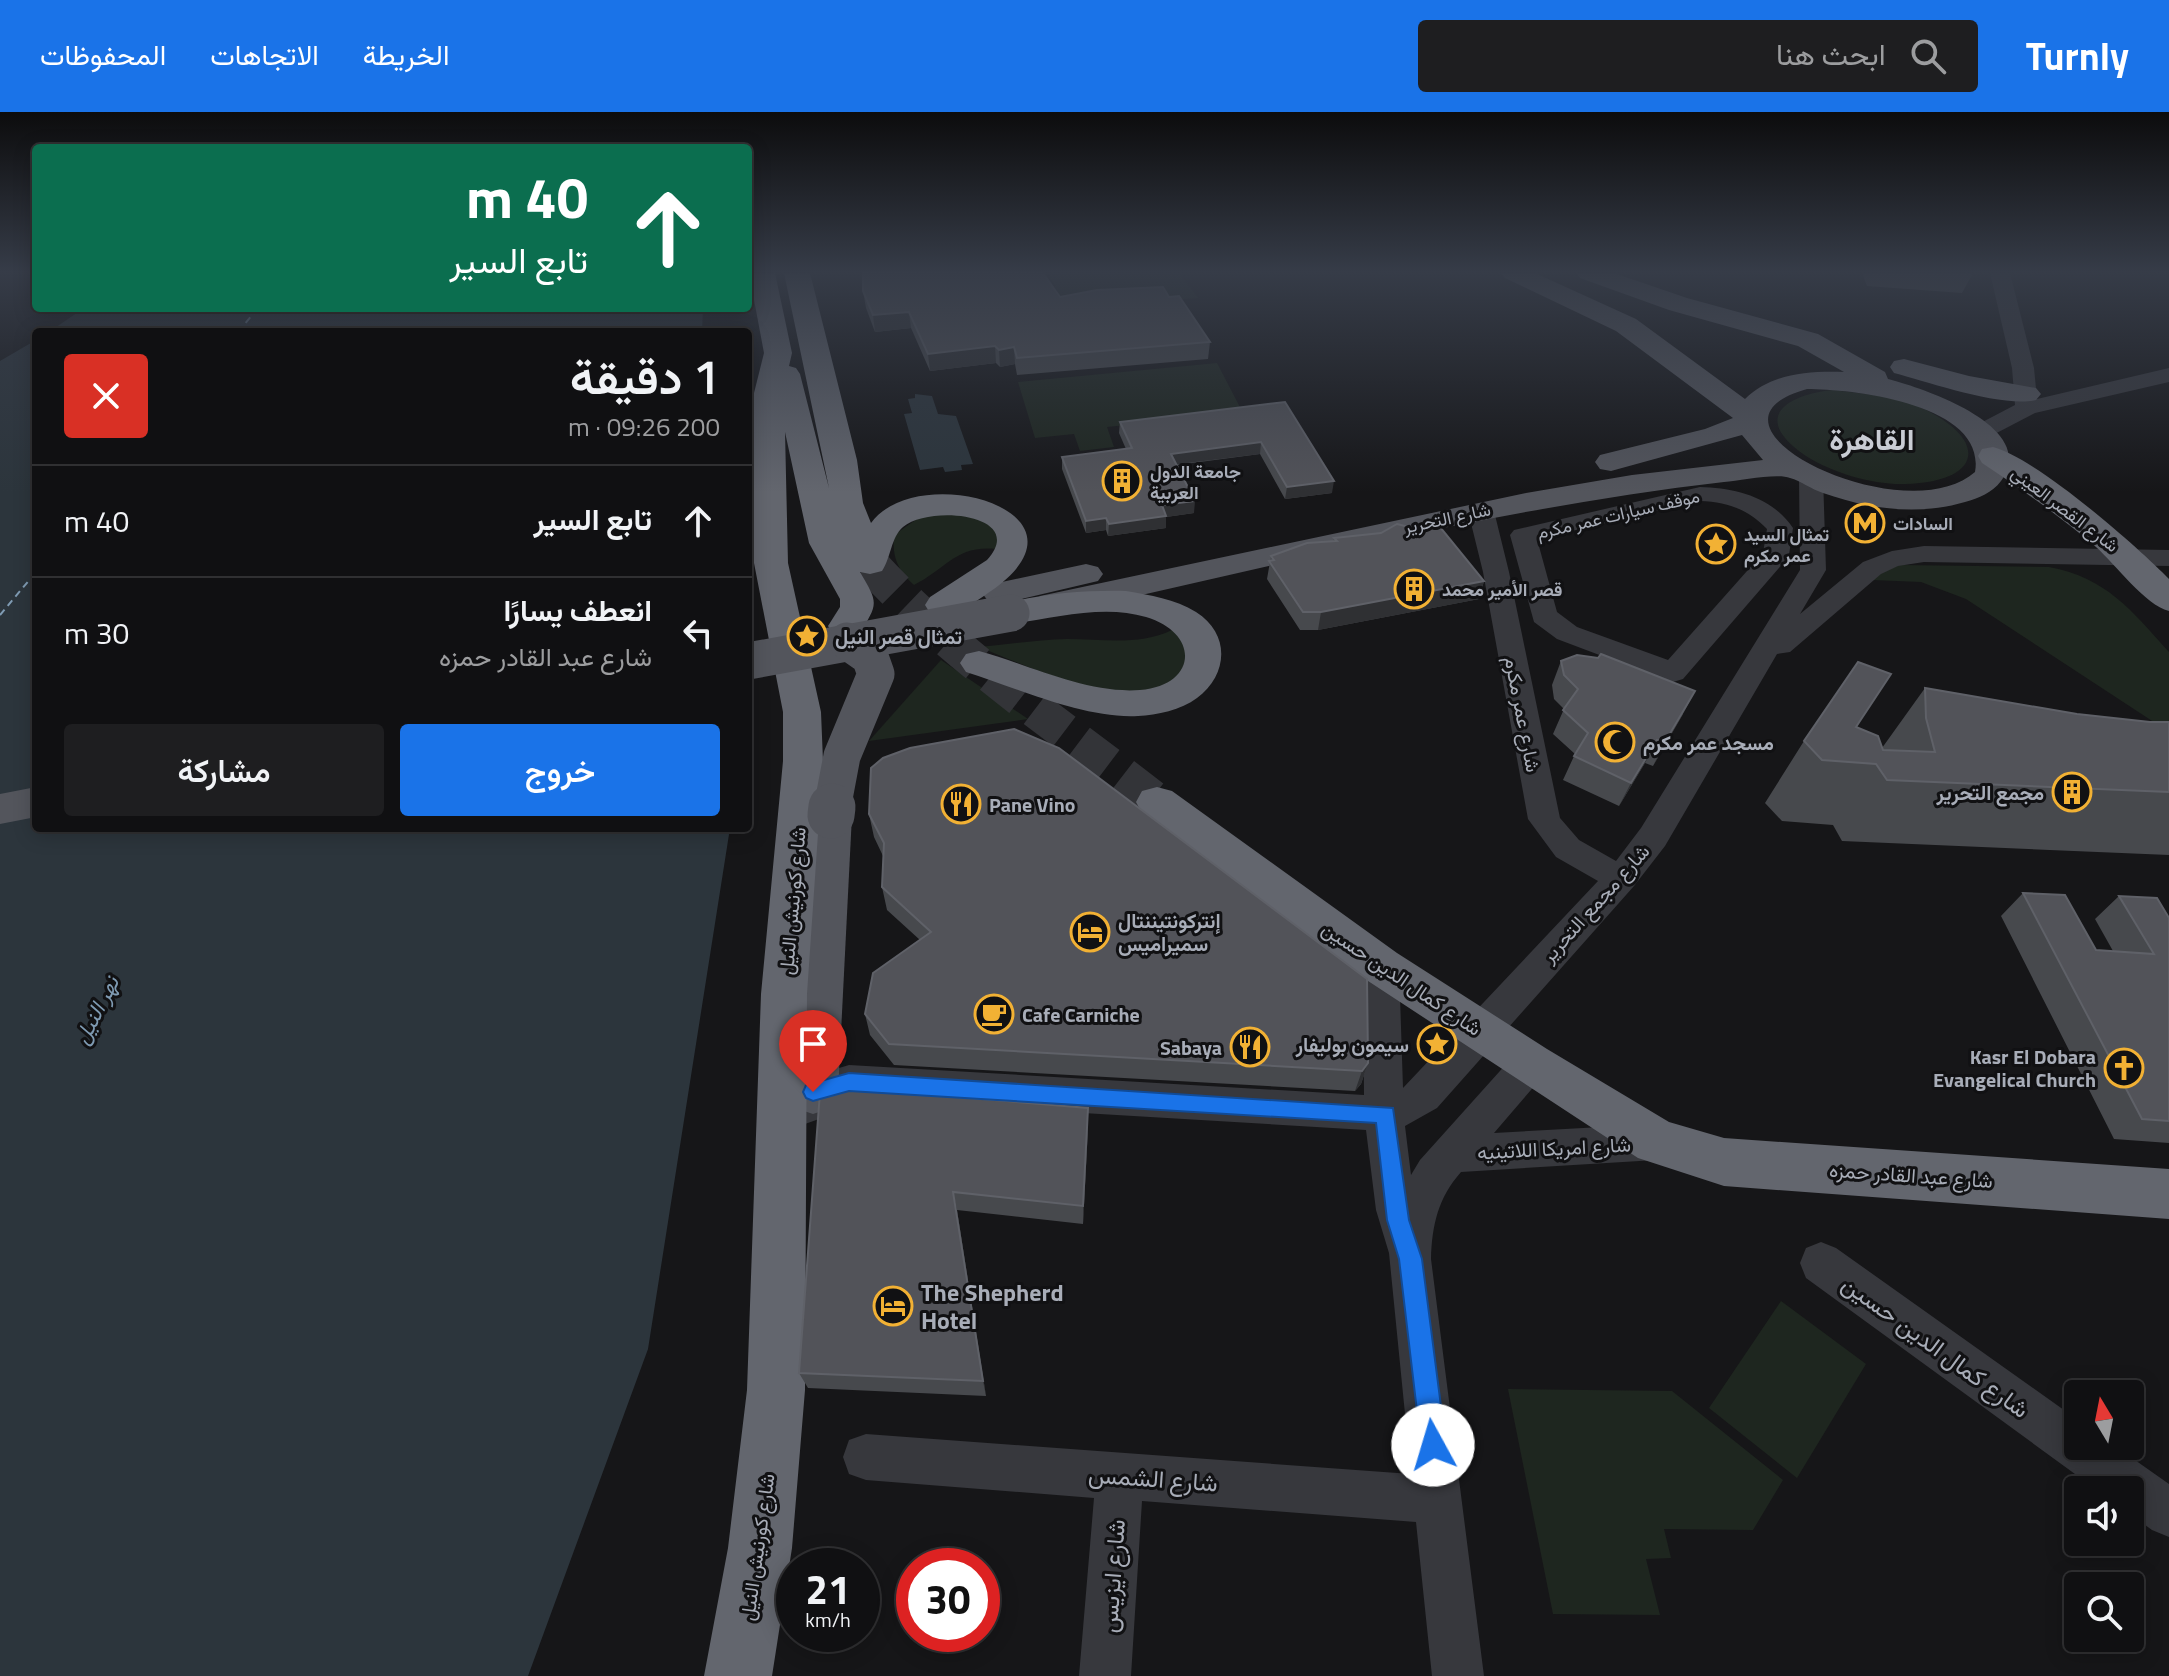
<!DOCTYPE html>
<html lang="ar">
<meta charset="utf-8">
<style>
body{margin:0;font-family:"Titillium Web",Vazirmatn,sans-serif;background:#1e1e20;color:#f1f3f6;direction:rtl;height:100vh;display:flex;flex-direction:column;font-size:30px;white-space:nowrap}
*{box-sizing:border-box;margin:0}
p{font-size:26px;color:#9c9d9f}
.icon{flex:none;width:44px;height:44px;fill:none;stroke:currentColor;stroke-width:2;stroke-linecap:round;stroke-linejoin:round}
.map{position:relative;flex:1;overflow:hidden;direction:ltr}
.drawer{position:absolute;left:32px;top:216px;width:720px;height:504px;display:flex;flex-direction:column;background:#101012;border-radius:8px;box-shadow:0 4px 20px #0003,0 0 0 2px #303032;direction:rtl}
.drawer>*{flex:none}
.banner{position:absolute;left:32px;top:32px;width:720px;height:168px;border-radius:8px;box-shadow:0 4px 20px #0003,0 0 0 2px #303032;direction:rtl;background:#0b6e4f;color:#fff;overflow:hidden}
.needle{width:52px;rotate:350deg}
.buttons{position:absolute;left:2064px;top:1268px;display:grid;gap:16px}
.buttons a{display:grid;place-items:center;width:80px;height:80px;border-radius:8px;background:#101012;box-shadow:0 4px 20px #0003,0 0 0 2px #303032;font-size:40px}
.speed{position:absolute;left:776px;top:1436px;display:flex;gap:16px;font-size:40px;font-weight:700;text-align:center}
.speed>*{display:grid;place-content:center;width:104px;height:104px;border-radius:50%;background:#101012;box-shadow:0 4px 20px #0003,0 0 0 2px #303032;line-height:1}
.speed small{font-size:20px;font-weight:400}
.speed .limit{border:12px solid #d22;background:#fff;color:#111}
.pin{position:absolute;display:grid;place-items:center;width:68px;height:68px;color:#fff;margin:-82px -34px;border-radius:50% 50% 50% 0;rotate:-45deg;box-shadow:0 0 8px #0007}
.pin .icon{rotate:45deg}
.me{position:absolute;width:88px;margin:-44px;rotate:354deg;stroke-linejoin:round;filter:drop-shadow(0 0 6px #0008)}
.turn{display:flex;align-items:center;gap:28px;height:168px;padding:0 32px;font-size:36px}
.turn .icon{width:104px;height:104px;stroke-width:2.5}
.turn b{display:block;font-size:56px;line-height:68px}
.round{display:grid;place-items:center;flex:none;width:84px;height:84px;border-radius:8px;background:#1e1e20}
.headline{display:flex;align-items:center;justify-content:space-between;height:136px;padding:0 32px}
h1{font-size:48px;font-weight:600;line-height:60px}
.action{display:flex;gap:16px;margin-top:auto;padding:16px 32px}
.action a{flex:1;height:92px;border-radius:8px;background:#1a73e8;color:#fff;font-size:32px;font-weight:600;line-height:92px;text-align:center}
.action a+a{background:#1e1e20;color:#f1f3f6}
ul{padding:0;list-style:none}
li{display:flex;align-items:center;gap:24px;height:112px;padding:0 32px;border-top:2px solid #303032}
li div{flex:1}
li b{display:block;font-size:30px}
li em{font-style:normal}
header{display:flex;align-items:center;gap:48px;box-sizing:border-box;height:112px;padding:0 40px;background:#1a73e8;color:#fff}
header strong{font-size:38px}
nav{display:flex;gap:44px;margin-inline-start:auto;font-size:28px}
.search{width:560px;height:72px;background:#1e1e20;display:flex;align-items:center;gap:20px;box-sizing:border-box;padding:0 28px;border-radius:8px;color:#9c9d9f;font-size:30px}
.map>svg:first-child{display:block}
.green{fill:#1e261f}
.water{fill:#2c353c}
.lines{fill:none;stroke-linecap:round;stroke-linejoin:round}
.ferry{stroke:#7f9bb3;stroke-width:2;stroke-dasharray:7 5;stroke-linecap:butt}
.highway-tunnel{stroke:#333438;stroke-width:37;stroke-dasharray:37 18;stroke-linecap:butt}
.minor{fill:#37383d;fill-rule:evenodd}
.major{fill:#53555c;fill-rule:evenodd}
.highway{fill:#63666e;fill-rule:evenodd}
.major-bridge-far1{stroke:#53555c;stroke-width:37}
.major-bridge{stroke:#53555c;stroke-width:47}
.wall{fill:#47494d}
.shaded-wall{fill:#2f3033}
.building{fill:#525359;stroke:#5f6168;stroke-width:2}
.route{fill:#1a73e8;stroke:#114b97;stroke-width:2}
.labels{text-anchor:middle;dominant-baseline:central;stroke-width:6;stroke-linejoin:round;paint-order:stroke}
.far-poi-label{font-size:18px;font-weight:bold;fill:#a8adb8;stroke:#111113;text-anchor:start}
.far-street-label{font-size:18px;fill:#a8adb8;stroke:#111113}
.poi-label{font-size:20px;font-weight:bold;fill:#a8adb8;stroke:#111113;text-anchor:start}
.street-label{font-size:20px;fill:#a8adb8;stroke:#111113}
.water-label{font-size:22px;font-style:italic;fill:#7f9bb3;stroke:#111113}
.near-poi-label{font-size:24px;font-weight:bold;fill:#a8adb8;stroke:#111113;text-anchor:start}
.near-street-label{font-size:24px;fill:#a8adb8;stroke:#111113}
.far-town-label{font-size:30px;font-weight:bold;fill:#c9ccd4;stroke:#111113}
</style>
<header>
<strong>Turnly</strong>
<div class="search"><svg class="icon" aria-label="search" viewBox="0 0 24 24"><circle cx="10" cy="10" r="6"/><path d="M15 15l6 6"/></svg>ابحث هنا</div>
<nav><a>الخريطة</a><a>الاتجاهات</a><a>المحفوظات</a></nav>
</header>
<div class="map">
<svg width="2169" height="1564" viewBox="0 0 2169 1564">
<rect width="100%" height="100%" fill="#161618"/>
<g class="green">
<path d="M1049,161H1179L1198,186L1064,196Z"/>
<path d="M1217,251L1243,301L1107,315L1114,335L1080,339L1074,322L1035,326L1018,270Z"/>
<path d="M1833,278C1863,282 1894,283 1922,296C1991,329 1981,370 1905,372C1873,373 1833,361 1806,344C1751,307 1784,283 1833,278Z"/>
<path d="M945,399L975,403L995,415L1000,429L996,437C956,433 946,457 914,473C898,458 892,446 894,423L917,407Z"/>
<path d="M1900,453L2049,455C2107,466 2131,498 2169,540V620L1966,487L1921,470L1872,468L1882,460Z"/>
<path d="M1172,518L1185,525L1190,543L1184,564C1177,568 1170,574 1163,577C1119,597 1022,552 979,535C1008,532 1038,528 1067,527C1103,527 1139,534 1172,518Z"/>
<path d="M941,548L1028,607L869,629Z"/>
<path d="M1781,1189L1866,1252L1797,1366L1709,1296Z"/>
<path d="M1508,1277L1672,1279L1783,1368L1753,1418L1664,1417L1671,1446L1646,1447L1660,1503L1553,1502Z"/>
</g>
<g class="water">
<path d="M84,196H703L702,220H49Z"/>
<path d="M36,228V716H730L648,1237L528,1564H0V249Z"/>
<path d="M915,282L932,284L938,302L956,304L973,352L961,353L962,358L945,360L943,355L920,358L904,302L912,301L908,287L915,286Z"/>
</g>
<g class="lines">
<g class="ferry">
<path d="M238,220L258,196"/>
<path d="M0,503L36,460"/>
</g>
<path class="highway-tunnel" d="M870,452C953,543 1060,614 1157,690"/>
<g class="minor">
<path d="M1990,161H2010L2034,256L2037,287L2169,256V270L2035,301L1987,326H1971L1967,321L1971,316L2015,293L2012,256Z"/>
<path d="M1811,357L1820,359L1823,364L1826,458L1800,502L1863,450L1892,439L1924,434L2169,438V454L1924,450L1898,454L1881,462L1790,540L1777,542L1665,734L1634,774L1437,996L1405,1014L1411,1063L1420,1048L1517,940L1530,936L1543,940L1549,952L1543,964L1494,1021L1656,1012L1670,1017L1676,1030L1670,1043L1656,1048L1461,1060C1438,1086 1432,1113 1431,1147L1484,1564H1432L1416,1410L1142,1389L1131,1564H1079L1094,1386L866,1368L849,1362L843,1345L849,1328L866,1322L1411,1362L1389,1141L1376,1098L1366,1018L849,987L826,993L819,1007L805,1012L791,1007L786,995L799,968L849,953L1364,983L1363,854L1368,844L1381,839L1394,844L1399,854L1403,976L1598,769L1556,745L1528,707L1483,460L1468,399L1472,394H1490L1494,399L1509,460L1560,706L1579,728L1616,749L1641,716L1800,458L1799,364L1802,359Z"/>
<path d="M1700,375C1736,376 1772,385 1793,416L1789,443L1785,449L1683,567L1673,570L1663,567L1557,527L1534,510L1510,423L1514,418ZM1700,389C1727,390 1748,397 1767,417L1763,441L1668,548L1577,515L1557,500L1537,427Z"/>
<path d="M1821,1130L1836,1136L2078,1308V1334H2115L2169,1372V1425L2152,1418L2130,1402V1378H2097L1806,1166L1800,1151L1806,1136Z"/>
</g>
<g class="major">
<path d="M1501,161H1535L1636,207L1745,287C1772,261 1808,259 1844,260L1798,234L1669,198L1580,166L1576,161H1614L1687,186L1818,222L1885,260L1888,267C1923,276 2041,315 2001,369C1992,381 1979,386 1965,390C1917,404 1869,397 1823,381C1811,377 1801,369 1790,366C1776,361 1740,369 1724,370C1497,396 1275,454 1053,503L1040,500L1035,492L1040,484L1526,381L1632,363L1763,348L1742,323L1611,359L1600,357L1595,350L1600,343L1705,317L1733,306L1616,219L1505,166ZM1807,277C1853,277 1987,292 1975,360C1905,422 1678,313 1807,277Z"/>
<path d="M1904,247L1969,264L2036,276L2041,282L2036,288C2003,296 1928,270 1894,261L1890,255L1894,249Z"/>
<path d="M1086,452L1098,455L1103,462L1098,469L1000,492L988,489L982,481L988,473Z"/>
<path d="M36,675V705L0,712V682Z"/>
<path d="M831,688L846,692L852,703L838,980L831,996L813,1002L795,996L788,980L810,703L816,692Z"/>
</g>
<g class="highway">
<path d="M749,161H775L792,241L789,254L796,256L800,262L829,376L784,161H810L857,348L863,391L871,411C917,347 1106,399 991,479C972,492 954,507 930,501L925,493L930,485L987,448C1028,403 931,392 903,415C891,425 891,446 882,459L870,462L860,460C878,491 879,491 859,522L846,525L833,522L828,514L840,495V487L809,431L785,320L788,451L821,600L823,649L807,882L805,1278L792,1436L772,1564H704L728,1436L747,1278L761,882L783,649V600L754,451V281L764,241Z"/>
<path d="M1993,335C2036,346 2136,433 2169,467V499C2145,493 2116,453 2096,435C2060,404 2021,377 1982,351L1978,344L1982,337Z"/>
<path d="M1126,479C1150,483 1175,487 1196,500C1231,522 1228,563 1197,586C1181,598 1157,603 1138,604C1084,607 1017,576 966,560L960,551L966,542L979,539C1030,553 1086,582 1140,578C1198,573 1200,521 1146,505C1104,492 1053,506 1011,512L998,509L993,501L998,493C1039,482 1084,478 1126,479Z"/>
<path d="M1157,675L1172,679L1397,841L1547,937L1669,1010L1724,1026L2169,1057V1107L1724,1074L1638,1046L1365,867L1142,701L1136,690L1142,679Z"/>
</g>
<g class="major-bridge-far1">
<path d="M748,549L1011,501"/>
<path d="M832,697L842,644L876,562L870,545L847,529"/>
</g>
<path class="major-bridge" d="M831,703L832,695"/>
</g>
<g class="wall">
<path d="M1862,161H1973L1962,181L1867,174Z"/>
<path d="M863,179L1060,185H1169L1210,230L1208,247L1017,263L1015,252L1000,255L996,251L930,259L911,216L875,220L866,196Z"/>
<path d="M1285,290L1332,381L1285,387L1260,342L1177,353L1194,401L1166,405V416L1108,424L1106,418L1086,421L1062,357V345L1126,337L1119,321L1120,310Z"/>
<path d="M1334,426L1484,469L1479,487L1318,518H1300L1267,467L1271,444L1333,430Z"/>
<path d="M1561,549L1683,602L1653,654L1645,651L1619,694L1563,668L1575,642L1553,622L1564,597L1554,587L1552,573Z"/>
<path d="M1925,576L2077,602L2150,610H2169V743L1842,729L1833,713L1782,709L1765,691L1804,629L1856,615L1882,636Z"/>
<path d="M869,702L1368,951L1361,972L1355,979L894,953L870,923L865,902L920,828L887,798L882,775L883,744L874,725Z"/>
<path d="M2023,781L2096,838L2113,839L2095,807L2119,784L2169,806V1031L2114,1027L2001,804Z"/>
<path d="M820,980L1088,1016L1083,1112L957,1098L986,1284L808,1276L799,1261Z"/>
</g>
<g class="shaded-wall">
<path d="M909,200L911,216L875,220L873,203Z"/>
<path d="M995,234L996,251L930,259L928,242Z"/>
<path d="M1014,235L1015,252L1000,255L999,238Z"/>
<path d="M1261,330L1260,342L1171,353V342Z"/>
<path d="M1334,369L1332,381L1285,387L1287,375Z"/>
<path d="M1195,389L1194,401L1166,405V416L1108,424L1109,412L1162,393Z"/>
<path d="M1106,406V418L1086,421V409Z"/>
<path d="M1484,469L1479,487L1318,518L1321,500Z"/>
<path d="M1695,579L1683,602L1653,654L1665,630Z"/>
<path d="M1657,628L1645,651L1619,694L1631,671Z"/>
<path d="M1368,951L1361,972L1355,979L1362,959Z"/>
<path d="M1088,996V1016L1083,1112V1094Z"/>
<path d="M953,1080L957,1098L986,1284L983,1269Z"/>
</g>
<g class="building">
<path d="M863,161H1043L1060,185L1097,178L1163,175L1169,185L1179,184L1210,230L1017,246L1014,235L999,238L995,234L928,242L909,200L873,203L863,179Z"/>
<path d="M1285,290L1334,369L1287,375L1261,330L1171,342L1195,389L1162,393L1166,404L1109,412L1106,406L1086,409L1062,345L1132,336L1120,310Z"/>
<path d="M1397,412L1413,416L1431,414L1440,415L1484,469L1321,500H1303L1269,449L1274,448L1271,444L1307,431L1337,429L1334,426L1381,421Z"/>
<path d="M1601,542L1695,579L1665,630L1657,628L1631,671L1574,644L1588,621L1563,598L1578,577L1564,563L1561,549L1577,543L1598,546Z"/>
<path d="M1858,550L1891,562L1856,615L1878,624L1883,638L1935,640L1926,606L1925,576L2077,602L2150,610H2169V680L1887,668L1876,652L1822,648L1804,629Z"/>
<path d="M1014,617L1059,636L1367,867L1368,951L1362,959L889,932L865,902L873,861L931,820L882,775L884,731L869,702L871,656L883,646L910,636Z"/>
<path d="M2023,781L2065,783L2096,838L2154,842L2119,784L2157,786L2169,806V1009L2142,1007Z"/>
<path d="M828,974L1088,996L1083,1094L953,1080L983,1269L799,1261L820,980Z"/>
</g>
<linearGradient id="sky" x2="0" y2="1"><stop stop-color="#0c0c0d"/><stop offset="0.42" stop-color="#363c48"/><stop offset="1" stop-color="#363c48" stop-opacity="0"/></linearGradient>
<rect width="2169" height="380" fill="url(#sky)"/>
<path class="route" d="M849,961L1393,996L1409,1108L1422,1147L1446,1333L1442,1342L1433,1346L1425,1342L1421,1333L1399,1147L1387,1108L1376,1011L849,979L813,989L806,986L803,980L806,973Z"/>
<defs>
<g id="building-ring" transform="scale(2)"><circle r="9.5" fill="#111113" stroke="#f2b134" stroke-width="1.5"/><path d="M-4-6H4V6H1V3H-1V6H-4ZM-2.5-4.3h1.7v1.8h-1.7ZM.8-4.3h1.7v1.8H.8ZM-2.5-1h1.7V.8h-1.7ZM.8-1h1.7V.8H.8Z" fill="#f2b134"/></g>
<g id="metro-ring" transform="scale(2)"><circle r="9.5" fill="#111113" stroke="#f2b134" stroke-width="1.5"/><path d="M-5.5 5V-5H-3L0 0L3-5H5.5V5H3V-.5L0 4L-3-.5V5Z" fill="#f2b134"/></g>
<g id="sight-ring" transform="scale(2)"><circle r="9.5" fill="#111113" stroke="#f2b134" stroke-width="1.5"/><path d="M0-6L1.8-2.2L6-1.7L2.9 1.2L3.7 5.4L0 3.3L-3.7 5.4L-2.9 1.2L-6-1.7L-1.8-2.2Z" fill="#f2b134"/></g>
<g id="mosque-ring" transform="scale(2)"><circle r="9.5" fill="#111113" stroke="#f2b134" stroke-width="1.5"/><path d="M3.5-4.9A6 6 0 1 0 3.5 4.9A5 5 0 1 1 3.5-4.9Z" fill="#f2b134"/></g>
<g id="restaurant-ring" transform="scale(2)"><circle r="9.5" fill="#111113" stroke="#f2b134" stroke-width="1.5"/><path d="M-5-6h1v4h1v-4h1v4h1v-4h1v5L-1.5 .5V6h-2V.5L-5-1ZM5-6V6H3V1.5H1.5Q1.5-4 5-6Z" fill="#f2b134"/></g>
<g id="hotel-ring" transform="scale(2)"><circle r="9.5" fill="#111113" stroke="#f2b134" stroke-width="1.5"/><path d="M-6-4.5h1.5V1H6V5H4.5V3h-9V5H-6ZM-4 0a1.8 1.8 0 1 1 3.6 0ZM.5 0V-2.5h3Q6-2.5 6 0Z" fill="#f2b134"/></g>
<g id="cafe-ring" transform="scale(2)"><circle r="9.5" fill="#111113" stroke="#f2b134" stroke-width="1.5"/><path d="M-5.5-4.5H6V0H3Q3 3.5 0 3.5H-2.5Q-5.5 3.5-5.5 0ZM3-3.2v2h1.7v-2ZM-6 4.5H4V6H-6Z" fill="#f2b134"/></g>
<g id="church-ring" transform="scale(2)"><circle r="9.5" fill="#111113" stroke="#f2b134" stroke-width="1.5"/><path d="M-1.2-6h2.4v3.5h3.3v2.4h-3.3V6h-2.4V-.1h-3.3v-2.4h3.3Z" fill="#f2b134"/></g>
</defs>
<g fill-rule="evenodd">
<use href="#building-ring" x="1122" y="369"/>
<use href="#metro-ring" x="1865" y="411"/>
<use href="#sight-ring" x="1716" y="432"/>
<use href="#building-ring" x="1414" y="477"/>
<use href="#sight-ring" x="807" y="524"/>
<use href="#mosque-ring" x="1615" y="630"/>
<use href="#building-ring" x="2072" y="680"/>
<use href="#restaurant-ring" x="961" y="692"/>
<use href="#hotel-ring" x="1090" y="820"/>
<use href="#cafe-ring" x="994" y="902"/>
<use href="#sight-ring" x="1437" y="932"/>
<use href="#restaurant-ring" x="1250" y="935"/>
<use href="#church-ring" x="2124" y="956"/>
<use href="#hotel-ring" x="893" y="1194"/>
</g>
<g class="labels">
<g class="far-poi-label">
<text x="1150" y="359">جامعة الدول<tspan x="1150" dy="21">العربية</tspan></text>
<text x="1893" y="411">السادات</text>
<text x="1744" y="422">تمثال السيد<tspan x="1744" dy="21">عمر مكرم</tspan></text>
<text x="1442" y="477">قصر الأمير محمد</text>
</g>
<g class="far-street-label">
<text transform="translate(2065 397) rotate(37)">شارع القصر العيني</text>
<text transform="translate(1618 402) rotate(-13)">موقف سيارات عمر مكرم</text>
<text transform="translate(1447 406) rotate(-12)">شارع التحرير</text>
</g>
<g class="poi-label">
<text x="835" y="524">تمثال قصر النيل</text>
<text x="1643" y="630">مسجد عمر مكرم</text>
<text x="2044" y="680" text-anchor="end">مجمع التحرير</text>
<text x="989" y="692">Pane Vino</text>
<text x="1118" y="808">إنتركونتيننتال<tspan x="1118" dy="23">سميراميس</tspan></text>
<text x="1022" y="902">Cafe Carniche</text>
<text x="1409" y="932" text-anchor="end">سيمون بوليفار</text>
<text x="1222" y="935" text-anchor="end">Sabaya</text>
<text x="2096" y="944" text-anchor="end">Kasr El Dobara<tspan x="2096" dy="23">Evangelical Church</tspan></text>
</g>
<g class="street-label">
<text transform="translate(1523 602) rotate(79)">شارع عمر مكرم</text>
<text transform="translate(792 789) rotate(-85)">شارع كورنيش النيل</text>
<text transform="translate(1595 791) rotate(-48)">شارع مجمع التحرير</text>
<text transform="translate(1402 866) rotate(34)">شارع كمال الدين حسين</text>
<text transform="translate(1554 1036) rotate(-3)">شارع امريكا اللاتينيه</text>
<text transform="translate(1911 1063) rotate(4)">شارع عبد القادر حمزه</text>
<text transform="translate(757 1435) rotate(-82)">شارع كورنيش النيل</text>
</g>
<g class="water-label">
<text transform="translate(96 898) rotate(-63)">نهر النيل</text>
</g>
<g class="near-poi-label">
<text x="921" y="1180">The Shepherd<tspan x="921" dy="28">Hotel</tspan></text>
</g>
<g class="near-street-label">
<text transform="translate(1936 1234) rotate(36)">شارع كمال الدين حسين</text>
<text transform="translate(1153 1366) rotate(4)">شارع الشمس</text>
<text transform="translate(1112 1464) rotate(-86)">شارع ايزيس</text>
</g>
<g class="far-town-label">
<text x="1872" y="327">القاهرة</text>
</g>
</g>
</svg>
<div class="buttons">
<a><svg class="needle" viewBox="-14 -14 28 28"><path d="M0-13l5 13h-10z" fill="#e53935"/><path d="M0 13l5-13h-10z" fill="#9c9d9f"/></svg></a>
<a><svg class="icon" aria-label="sound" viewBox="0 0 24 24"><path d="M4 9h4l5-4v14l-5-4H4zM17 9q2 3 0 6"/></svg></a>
<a><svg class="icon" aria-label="search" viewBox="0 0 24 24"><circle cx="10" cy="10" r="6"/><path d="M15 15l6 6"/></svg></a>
</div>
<div class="speed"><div>21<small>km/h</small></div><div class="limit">30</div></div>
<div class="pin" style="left:813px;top:980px;background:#d93025"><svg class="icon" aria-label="arrive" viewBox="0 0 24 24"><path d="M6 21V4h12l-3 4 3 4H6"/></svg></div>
<svg class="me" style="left:1433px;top:1333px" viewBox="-20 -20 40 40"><circle r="19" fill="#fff"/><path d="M0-13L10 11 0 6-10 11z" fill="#1a73e8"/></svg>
<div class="banner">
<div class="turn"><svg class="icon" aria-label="ahead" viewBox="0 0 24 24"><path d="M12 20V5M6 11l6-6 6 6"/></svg><div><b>40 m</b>تابع السير</div></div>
</div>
<section class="drawer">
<div class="headline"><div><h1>1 دقيقة</h1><p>200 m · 09:26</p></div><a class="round" style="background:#d93025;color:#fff"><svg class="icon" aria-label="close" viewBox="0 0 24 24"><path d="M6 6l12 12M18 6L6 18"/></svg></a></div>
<ul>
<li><svg class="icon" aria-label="ahead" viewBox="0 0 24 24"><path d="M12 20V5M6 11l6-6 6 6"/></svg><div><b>تابع السير</b></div><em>40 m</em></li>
<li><svg class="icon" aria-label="left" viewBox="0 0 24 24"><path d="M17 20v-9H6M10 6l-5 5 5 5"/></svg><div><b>انعطف يسارًا</b><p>شارع عبد القادر حمزه</p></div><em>30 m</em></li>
</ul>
<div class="action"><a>خروج</a><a>مشاركة</a></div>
</section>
</div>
